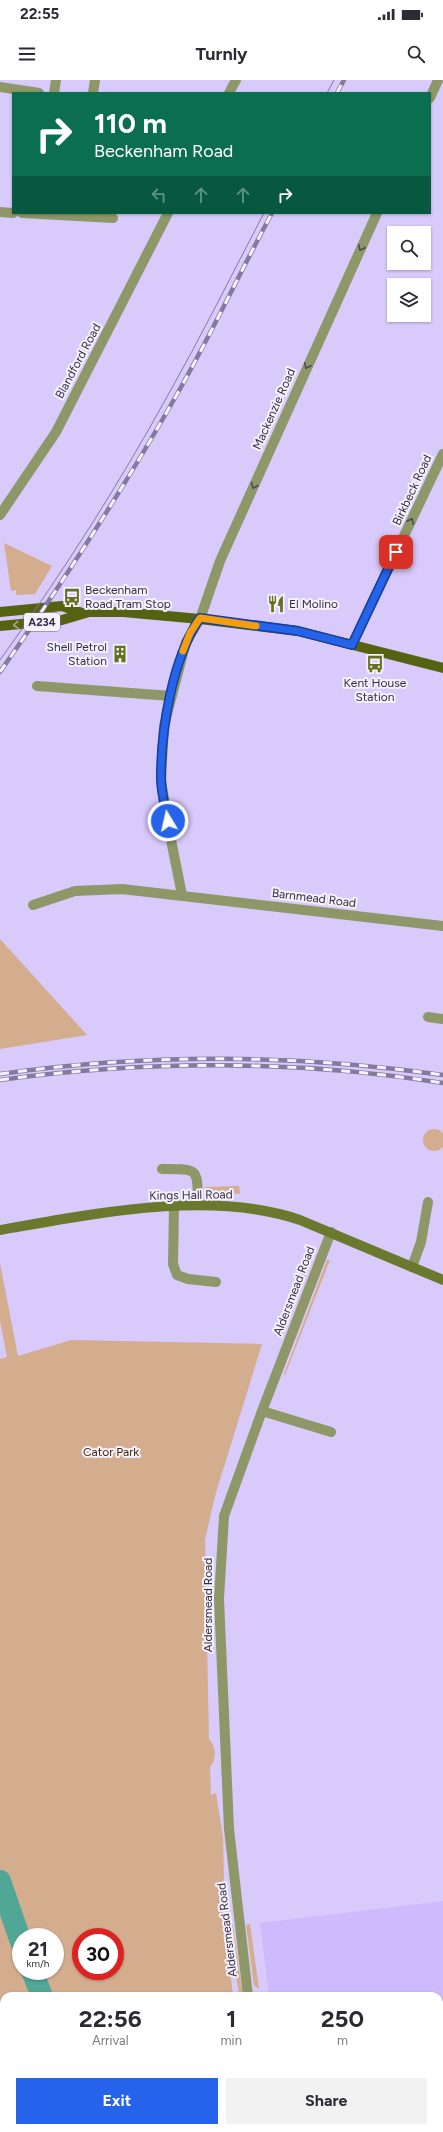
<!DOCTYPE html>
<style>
body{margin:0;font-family:Figtree,sans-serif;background:#f2f2f3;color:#2b2b33;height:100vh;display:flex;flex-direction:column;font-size:15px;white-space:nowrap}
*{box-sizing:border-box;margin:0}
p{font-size:13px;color:#7c7c81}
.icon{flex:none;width:22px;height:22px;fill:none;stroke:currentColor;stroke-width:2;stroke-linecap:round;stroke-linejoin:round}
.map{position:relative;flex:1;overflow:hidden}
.side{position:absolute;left:0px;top:1912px;width:443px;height:140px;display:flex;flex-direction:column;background:#fff;border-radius:12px 12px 0 0;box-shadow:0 1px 3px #0004}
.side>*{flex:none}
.hud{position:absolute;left:12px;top:12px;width:419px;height:122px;border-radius:0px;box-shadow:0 1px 3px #0004;background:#0b6e4f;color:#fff;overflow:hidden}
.tools{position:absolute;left:387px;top:146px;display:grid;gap:8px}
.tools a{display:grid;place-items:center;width:44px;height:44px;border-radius:0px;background:#fff;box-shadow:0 1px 3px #0004;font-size:20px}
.speed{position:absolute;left:12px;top:1848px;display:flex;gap:8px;font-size:20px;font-weight:700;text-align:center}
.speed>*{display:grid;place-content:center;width:52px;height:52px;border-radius:50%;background:#fff;box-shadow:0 1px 3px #0004;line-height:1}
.speed small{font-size:10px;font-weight:400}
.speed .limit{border:6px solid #d22;background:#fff;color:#111}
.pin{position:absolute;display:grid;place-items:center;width:34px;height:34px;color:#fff;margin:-17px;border-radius:8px;box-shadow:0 2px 6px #0006}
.me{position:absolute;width:44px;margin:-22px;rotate:351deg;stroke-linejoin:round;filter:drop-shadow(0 0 3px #0008)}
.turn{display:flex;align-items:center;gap:14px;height:84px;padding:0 16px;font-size:18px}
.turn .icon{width:52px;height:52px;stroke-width:2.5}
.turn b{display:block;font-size:28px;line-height:34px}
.lanes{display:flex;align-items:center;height:38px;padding:0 16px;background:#0003;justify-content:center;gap:20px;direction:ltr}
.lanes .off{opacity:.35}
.eta{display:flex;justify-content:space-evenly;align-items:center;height:68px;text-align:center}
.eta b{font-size:24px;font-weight:700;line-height:28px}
.primary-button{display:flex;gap:8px;margin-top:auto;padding:8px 16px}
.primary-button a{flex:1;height:46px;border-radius:0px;background:#2563eb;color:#fff;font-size:16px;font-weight:700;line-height:46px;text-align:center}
.primary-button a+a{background:#f2f2f3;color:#2b2b33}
.status{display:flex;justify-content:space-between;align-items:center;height:28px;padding:0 20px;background:#fff;direction:ltr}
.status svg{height:11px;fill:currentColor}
header{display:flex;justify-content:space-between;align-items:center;height:52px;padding:0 16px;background:#fff;font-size:18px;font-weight:700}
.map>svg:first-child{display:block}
.built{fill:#cfbafd}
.green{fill:#d4ad8f;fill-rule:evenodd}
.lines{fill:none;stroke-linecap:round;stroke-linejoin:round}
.river{stroke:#50a795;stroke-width:22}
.street{stroke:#8d9768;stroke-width:10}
.secondary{stroke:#6b792e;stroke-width:10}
.primary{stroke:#556212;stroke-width:10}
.tram{stroke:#84799e;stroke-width:1}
.rail-casing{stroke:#84799e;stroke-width:4.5}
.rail{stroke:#f5f2fe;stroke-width:3;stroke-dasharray:9;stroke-linecap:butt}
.oneway{stroke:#4f4c4f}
.oneway2{stroke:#a5aa88}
.route-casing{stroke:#184099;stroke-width:10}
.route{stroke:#2563eb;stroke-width:7}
.slow{stroke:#f59e0b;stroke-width:7}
.labels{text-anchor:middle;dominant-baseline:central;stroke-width:4;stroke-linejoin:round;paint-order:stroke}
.shield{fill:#f5f2fe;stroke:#6e677c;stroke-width:1}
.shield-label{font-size:11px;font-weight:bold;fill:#342c44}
.street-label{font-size:12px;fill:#342c44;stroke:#f5f2fe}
.poi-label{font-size:12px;fill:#342c44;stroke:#f5f2fe;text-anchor:start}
.park-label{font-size:12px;fill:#4a2603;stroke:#f5f2fe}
</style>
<div class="status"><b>22:55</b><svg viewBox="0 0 49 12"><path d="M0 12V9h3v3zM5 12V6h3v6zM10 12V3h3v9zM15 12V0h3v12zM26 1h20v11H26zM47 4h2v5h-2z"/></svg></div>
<header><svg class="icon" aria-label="menu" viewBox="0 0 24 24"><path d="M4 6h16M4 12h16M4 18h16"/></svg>Turnly<svg class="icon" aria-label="search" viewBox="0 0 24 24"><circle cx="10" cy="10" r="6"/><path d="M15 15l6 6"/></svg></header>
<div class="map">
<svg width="443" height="2052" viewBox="0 0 443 2052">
<rect width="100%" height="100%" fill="#d8cafb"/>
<path class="built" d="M443,1821V2028H439V1916H269L260,1843Z"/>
<g class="green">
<path d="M4,463L52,486L35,514L16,515V510L11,511Z"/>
<path d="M0,859L87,955L0,969Z"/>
<circle cx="434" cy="1060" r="11"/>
<path d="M239,1106L240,1114L209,1112L205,1107Z"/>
<path d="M310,1174L314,1175L311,1182L280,1258L278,1257Z"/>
<path d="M327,1180H330L285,1295L284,1294Z"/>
<path d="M0,1183L18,1276L71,1260L262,1264L215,1416L205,1460L209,1659C216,1666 217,1680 210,1687L211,1715L216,1713L223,1757L224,1797L221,1814L233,1916H4V2019L0,2021V1818L21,1877V1891H30L35,1894L34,1891H55V1857H22L0,1803V1279L7,1277L0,1241ZM81,1857H115V1891H81Z"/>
<path d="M250,1844L259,1909L254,1905L246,1845Z"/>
<path d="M229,1845H233L243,1916H239Z"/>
<path d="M90,2048H250L249,2052H91Z"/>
</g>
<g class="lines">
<g class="river">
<path d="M0,1801L21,1862"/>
<path d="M32,1891L42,1916"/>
<path d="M95,2048L97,2052"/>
</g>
<g class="street">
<path d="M0,7L39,13"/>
<path d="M54,13L56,0"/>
<path d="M93,13L95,0"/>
<path d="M229,13L236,0"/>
<path d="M430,18L438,0"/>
<path d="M0,132L13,133"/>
<path d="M22,133L113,138"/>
<path d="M0,435L56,352L168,133"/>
<path d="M352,565L443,374"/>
<path d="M37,606L171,616"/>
<path d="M182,815L170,755L161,700L164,646L186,562L200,539L220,481L377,133"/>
<path d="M33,825L75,811L122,809L443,846"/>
<path d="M428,937L443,939"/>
<path d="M162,1089C200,1089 197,1088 198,1125"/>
<path d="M174,1126L173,1184L177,1195L188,1199L216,1202"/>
<path d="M412,1187L421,1162L428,1122"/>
<path d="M262,1331L331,1352"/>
<path d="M248,1916L229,1749L219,1519L224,1436L262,1331L331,1152"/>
<path d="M268,2048L269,2052"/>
</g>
<g class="secondary">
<path d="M0,1150C93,1134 209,1109 300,1140L443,1200"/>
<path d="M439,2044H443"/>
<path d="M372,2052L404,2048"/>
</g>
<g class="primary">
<path d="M0,532L62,526L82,533"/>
<path d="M0,546L62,540L89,532H123L200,539L298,551L443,588"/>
</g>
<g class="tram">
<path d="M327,13L334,0"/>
<path d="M0,580C61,495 118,406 168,315C202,255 232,194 264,133"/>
</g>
<g class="rail-casing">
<g id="rail">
<path d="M337,13L344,0"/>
<path d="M0,592C61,505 119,416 172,323C208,261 238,196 272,133"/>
<path d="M0,994C150,973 293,974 443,995"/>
<path d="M0,1000C148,980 296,980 443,1003"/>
</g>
</g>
<use href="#rail" class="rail"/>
</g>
<defs><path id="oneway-chevron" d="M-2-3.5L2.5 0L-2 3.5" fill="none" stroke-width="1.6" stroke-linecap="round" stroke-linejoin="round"/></defs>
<g class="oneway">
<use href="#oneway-chevron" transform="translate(361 168) rotate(115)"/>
<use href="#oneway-chevron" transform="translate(307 286) rotate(115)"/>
<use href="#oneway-chevron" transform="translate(254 406) rotate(113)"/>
<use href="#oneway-chevron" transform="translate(411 441) rotate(-65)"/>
</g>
<use class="oneway2" href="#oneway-chevron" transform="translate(16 545) rotate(175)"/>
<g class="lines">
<g class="route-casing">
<path id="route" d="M168,741C165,727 161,712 161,698C161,650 172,579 200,538L298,551L352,565L396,472"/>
</g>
<use href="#route" class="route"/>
<path class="slow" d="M183,571L190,553L200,538L256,546"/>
</g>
<defs>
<g id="bus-bare" transform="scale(1.38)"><path d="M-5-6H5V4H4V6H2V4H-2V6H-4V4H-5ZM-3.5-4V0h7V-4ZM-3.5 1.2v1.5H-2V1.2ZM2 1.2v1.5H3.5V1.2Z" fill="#64721e" stroke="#f5f2fe" stroke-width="2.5" paint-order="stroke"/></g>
<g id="restaurant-bare" transform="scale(1.38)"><path d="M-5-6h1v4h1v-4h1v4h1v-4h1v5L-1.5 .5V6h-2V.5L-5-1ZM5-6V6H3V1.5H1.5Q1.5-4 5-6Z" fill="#64721e" stroke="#f5f2fe" stroke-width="2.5" paint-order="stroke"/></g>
<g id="building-bare" transform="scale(1.38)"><path d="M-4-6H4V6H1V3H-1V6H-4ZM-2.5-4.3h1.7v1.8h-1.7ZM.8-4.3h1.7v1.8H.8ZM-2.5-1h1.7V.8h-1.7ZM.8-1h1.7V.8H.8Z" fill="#64721e" stroke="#f5f2fe" stroke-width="2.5" paint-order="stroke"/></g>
</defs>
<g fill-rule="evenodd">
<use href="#bus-bare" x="72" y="517"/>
<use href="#restaurant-bare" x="276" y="524"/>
<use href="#building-bare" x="120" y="574"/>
<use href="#bus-bare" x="375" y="584"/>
</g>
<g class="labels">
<rect class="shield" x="24" y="533" width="36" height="18" rx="3"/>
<g class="shield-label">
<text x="42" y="542">A234</text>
</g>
<g class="street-label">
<text transform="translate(78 281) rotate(-62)">Blandford Road</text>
<text transform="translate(274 329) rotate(-66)">Mackenzie Road</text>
<text transform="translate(412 410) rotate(-65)">Birkbeck Road</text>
<text transform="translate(314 818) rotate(7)">Barnmead Road</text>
<text transform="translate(191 1115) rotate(-1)">Kings Hall Road</text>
<text transform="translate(294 1211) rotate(-69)">Aldersmead Road</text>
<text transform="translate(208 1525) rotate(-90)">Aldersmead Road</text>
<text transform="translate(227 1850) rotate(-97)">Aldersmead Road</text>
</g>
<g class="poi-label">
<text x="85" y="510">Beckenham<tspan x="85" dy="14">Road Tram Stop</tspan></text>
<text x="289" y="524">El Molino</text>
<text x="107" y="567" text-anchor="end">Shell Petrol<tspan x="107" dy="14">Station</tspan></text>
<text x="375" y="603" text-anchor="middle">Kent House<tspan x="375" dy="14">Station</tspan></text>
</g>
<g class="park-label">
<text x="111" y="1372">Cator Park</text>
</g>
</g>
</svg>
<div class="tools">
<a><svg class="icon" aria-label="search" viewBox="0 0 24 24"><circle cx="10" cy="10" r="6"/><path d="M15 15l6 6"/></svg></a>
<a><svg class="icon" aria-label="layers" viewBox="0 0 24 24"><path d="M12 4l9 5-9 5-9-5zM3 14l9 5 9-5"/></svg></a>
</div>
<div class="speed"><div>21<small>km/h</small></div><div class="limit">30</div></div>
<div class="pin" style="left:396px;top:472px;background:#d93025"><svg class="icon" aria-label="arrive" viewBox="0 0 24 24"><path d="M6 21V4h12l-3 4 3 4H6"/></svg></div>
<svg class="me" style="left:168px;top:741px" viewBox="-20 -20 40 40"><circle r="17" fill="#2563eb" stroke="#fff" stroke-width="3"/><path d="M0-11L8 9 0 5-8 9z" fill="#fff"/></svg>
<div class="hud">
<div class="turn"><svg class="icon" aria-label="right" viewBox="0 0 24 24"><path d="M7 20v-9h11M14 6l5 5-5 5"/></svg><div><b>110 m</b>Beckenham Road</div></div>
<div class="lanes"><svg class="icon off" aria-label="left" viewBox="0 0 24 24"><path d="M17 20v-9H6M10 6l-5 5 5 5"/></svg><svg class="icon off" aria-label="ahead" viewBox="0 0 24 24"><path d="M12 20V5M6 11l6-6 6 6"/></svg><svg class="icon off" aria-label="ahead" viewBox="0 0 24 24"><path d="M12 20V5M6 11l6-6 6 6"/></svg><svg class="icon" aria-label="right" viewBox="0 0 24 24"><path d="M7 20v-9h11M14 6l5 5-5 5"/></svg></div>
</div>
<section class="side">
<div class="eta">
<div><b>22:56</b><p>Arrival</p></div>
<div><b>1</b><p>min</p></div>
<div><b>250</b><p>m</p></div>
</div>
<div class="primary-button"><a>Exit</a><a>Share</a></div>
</section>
</div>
